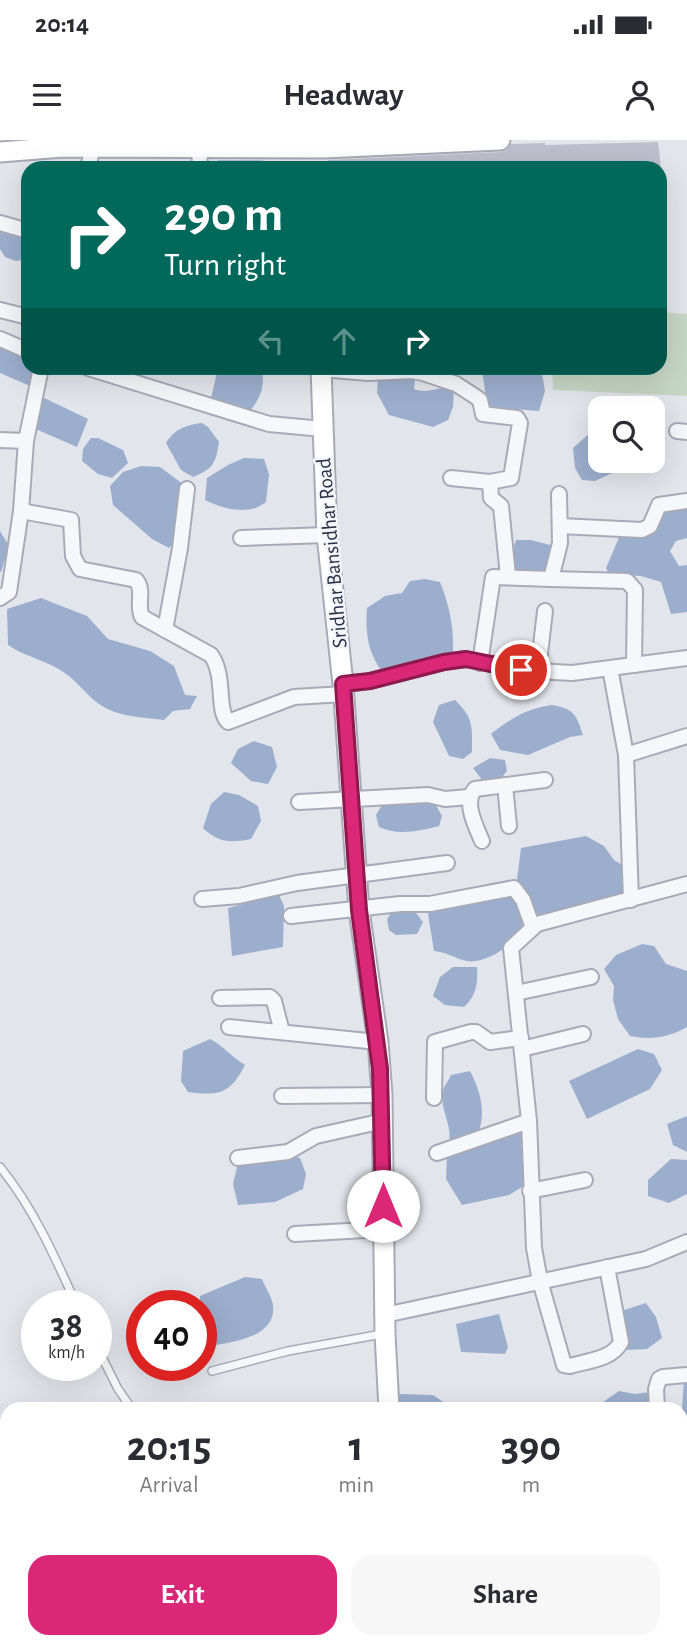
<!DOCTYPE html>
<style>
body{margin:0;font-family:"Alegreya Sans",sans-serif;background:#f7f7f7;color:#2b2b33;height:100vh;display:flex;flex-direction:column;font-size:26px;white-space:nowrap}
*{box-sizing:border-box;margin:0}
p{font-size:23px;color:#7c7c81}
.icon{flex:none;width:38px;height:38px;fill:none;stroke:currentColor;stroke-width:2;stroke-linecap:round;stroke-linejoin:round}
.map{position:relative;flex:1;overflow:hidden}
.drawer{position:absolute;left:0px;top:1262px;width:688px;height:247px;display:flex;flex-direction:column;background:#fff;border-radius:21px 21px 0 0;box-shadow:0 7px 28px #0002}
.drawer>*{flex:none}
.guide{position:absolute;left:21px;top:21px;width:646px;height:214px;border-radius:21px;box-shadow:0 7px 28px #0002;background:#00695c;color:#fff;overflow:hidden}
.buttons{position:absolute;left:588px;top:256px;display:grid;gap:14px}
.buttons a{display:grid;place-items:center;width:77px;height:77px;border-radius:14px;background:#fff;box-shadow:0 7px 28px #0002;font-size:35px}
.speed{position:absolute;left:21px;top:1150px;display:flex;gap:14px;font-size:35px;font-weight:700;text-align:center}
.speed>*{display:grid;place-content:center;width:91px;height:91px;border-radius:50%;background:#fff;box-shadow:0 7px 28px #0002;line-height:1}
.speed small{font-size:18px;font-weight:400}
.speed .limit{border:10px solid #d22;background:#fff;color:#111}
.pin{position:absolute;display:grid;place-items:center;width:60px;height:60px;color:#fff;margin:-30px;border:4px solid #fff;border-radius:50%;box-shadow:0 2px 7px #0007}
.me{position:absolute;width:77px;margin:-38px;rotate:0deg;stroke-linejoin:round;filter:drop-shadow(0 0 5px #0008)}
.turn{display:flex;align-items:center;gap:24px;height:147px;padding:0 28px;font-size:32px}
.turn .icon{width:91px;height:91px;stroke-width:2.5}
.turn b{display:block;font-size:49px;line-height:60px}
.lanes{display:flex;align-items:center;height:66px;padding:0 28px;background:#0003;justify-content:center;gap:35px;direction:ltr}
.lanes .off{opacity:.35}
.eta{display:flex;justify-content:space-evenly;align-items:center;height:119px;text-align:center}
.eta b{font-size:42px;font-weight:600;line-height:49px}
.button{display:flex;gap:14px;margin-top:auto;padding:14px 28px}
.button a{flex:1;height:80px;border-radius:21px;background:#db2777;color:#fff;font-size:28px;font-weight:600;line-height:80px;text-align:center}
.button a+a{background:#f7f7f7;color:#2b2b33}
.status{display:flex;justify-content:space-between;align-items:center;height:49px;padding:0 35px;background:#fff;direction:ltr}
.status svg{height:19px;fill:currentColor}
header{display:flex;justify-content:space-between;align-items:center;height:91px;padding:0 28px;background:#fff;font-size:32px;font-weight:600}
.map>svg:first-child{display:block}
.green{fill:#c6d6c4}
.water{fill:#9caecd}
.building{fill:#bdc0cc}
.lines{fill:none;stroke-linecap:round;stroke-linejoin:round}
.lane-casing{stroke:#a8abb7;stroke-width:10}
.street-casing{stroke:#a8abb7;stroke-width:18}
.secondary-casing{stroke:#a8abb7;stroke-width:23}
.lane{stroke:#f6f7fa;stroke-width:7}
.street{stroke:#f6f7fa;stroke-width:14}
.secondary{stroke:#fff;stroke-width:19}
.route-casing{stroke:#8e194d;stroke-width:18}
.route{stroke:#db2777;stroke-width:12}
.labels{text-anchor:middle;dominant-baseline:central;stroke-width:5;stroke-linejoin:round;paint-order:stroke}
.street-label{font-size:21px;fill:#2a3045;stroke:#f3f5f9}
</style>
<div class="status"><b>20:14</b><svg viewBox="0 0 49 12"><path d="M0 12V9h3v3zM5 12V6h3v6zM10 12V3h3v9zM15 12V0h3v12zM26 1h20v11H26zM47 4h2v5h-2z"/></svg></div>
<header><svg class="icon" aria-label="menu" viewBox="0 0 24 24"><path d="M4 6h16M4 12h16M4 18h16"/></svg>Headway<svg class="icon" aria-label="person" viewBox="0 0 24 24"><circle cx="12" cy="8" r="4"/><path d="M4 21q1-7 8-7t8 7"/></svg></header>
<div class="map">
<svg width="687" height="1508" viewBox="0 0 687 1508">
<rect width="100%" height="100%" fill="#e3e5ec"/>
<path class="green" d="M660,172L687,174V256L553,250L552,228H660Z"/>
<g class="water">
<path d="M11,78C33,87 28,98 28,119L16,121L5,117L0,109V83Z"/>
<path d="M660,109L666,114V159L660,165Z"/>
<path d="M0,202L28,212V228H35L30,246L0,233Z"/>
<path d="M218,228H260C268,244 258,263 247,274L210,263Z"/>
<path d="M482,228H541L545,251L539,271L487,267Z"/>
<path d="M416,230L414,249C429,255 438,245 454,249L453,267L448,280L433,287L389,275L377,253L378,236Z"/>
<path d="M40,256L88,279L77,307L31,287Z"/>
<path d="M202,283L208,287L219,302C216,323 213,329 193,337L181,330L166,303C174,289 186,285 202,283Z"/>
<path d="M600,290V320H626L625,327L595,341L582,340L575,328L573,308L590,293Z"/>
<path d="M91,298H98L123,310L128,323L112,338L98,334L82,321L83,309Z"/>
<path d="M244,318L264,319L269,334L266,362C249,376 223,369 205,360L207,338L228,325Z"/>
<path d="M141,326L160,327L183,344L178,399L169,408L152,399L113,365L110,346L123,332Z"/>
<path d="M661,366H687V398L676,401L670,411L679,426L687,425V472L671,474L661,442L641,436L609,434L606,428L620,395L653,392Z"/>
<path d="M0,391L9,406L1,432H0Z"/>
<path d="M516,400H531L554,406L549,433L526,434L513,430L510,418Z"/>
<path d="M425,439L440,442C450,467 454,488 453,514L384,534C368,514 365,493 367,468L385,456L402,453L410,441Z"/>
<path d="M41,458L87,476L108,499L150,511L174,526L185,555L197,556L190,569L173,571L164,580C141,577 114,577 95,561C80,548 72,535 53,526C37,518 23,515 8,505L7,469Z"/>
<path d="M455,560C474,578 472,587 472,612L463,619L449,616L433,582L439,565Z"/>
<path d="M552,565C574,569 576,574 583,595L570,597L528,615L500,610L491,594C509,579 528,568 552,565Z"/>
<path d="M254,601L272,607L277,627L268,644L251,641L231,623L238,609Z"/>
<path d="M490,618L505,620L507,631L499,641L486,645L473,628Z"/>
<path d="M224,652L239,655L258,666L261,681L251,699C230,703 219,703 203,688L211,664Z"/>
<path d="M417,660H433L442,676L439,686C420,691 398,696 379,687L376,675L382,665Z"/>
<path d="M586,696L604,706L614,720L624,726L626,756L550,776L538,774L517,739L521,708Z"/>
<path d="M508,753C544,779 508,815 476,821C463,824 449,812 434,811L428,774L437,765Z"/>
<path d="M279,755L284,766L283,807L232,816L228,768Z"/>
<path d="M394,769H413L423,782L417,794L396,795L389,790L387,779Z"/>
<path d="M642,804L654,806L666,824L687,831V887C667,898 652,900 630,896L618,879L613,860L614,846L604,829L616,815Z"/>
<path d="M453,827H477C478,844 476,856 464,867L445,865L433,856L440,837Z"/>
<path d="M210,899C224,906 231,917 245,925C230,954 220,956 188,952L181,941L183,911Z"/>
<path d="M638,909L654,914L662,930L650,949L587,979L569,941Z"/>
<path d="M470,931C480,950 486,971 479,991L449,1002C453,986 439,968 443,951C444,946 449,940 451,935Z"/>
<path d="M687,976V1012L673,1005L667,984Z"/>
<path d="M522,991L527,1044L509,1055L462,1065L446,1039L447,1015Z"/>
<path d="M286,1014L300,1018L306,1034L303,1049L275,1062L238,1065L233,1044L238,1023Z"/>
<path d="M671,1019L687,1020V1054L669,1063L648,1056V1040Z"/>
<path d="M245,1137L262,1139C265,1147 272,1157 273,1165C277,1198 231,1202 209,1206L201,1198L200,1156Z"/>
<path d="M646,1163L656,1177L662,1198L647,1209L626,1210L620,1190L618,1172Z"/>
<path d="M499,1174L508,1207L505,1214L461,1212L456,1184Z"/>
<path d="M684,1241H687V1283H681Z"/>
<path d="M619,1251L635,1254L650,1252L654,1269H606L603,1262Z"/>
<path d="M399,1254L433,1255L445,1263V1269H401Z"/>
<path d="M681,1331L687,1332V1393L681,1395Z"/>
<path d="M444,1502H495L499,1508H444Z"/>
</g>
<g class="building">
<path d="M658,2L661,28H326L328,20L501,12L507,10L511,4L545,3V5Z"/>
<path d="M218,20H263V28H217Z"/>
</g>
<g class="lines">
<g class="lane-casing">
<g id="lane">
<path d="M0,1027C34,1069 55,1117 77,1166"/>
<path d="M96,1205L118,1249L132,1269"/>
<path d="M212,1231L288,1211L382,1194"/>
<path d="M0,1312L7,1310"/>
<path d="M226,1508L229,1502"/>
</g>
</g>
<g class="street-casing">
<g id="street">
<path d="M199,7L200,28"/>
<path d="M88,28L93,7"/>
<path d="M0,83L28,91"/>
<path d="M0,170L28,177"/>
<path d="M0,199L28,211"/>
<path d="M88,228L269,284L323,289"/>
<path d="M321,229L368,233L412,231L423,233L456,244L476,257L480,260L483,274L517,278L520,283L511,338L490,342L451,338"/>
<path d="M677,291L687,292"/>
<path d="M0,300L26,301"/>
<path d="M490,342L491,358L501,366L508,436"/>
<path d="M21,371L71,380L73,416L80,429L136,440C145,450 136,465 142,477L211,515C226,536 216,570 228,582L294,557L344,554"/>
<path d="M560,386L642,390L650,386L659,365L687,361"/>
<path d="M241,398L327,395"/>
<path d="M551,439L627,441L635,450L634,525"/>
<path d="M0,458L9,452L21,371L26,301L41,228"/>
<path d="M165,490L180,408L187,349"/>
<path d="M480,523L493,437L551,439L560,403L559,354"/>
<path d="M610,528L626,615L631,760"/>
<path d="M538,531L545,471"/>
<path d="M343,544L370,541L444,522L466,519L521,530L572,533L687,518"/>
<path d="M626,615L687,596"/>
<path d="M505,645L509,686"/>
<path d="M299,662L428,655L445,659L469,657"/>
<path d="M482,701C476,687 463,662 475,649L545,640"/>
<path d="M202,759L239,756L297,743L447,723"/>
<path d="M291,776L400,764H430L514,748L523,760L533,788"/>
<path d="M516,853L591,837"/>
<path d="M220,858L270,857L274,861L282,892"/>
<path d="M229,887L378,902"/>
<path d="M522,909L583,894"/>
<path d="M282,956L382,955"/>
<path d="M434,958L435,902L471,892H476L490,902L521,898"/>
<path d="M437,1013L529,981"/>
<path d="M238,1018L288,1012L316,996L383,981"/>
<path d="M530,1051L585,1040"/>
<path d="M295,1094L383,1089"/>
<path d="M607,1127L621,1202C613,1219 587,1221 570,1226L564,1225L540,1141L534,1108L529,981L511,808L537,784L687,744"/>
<path d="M385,1175L646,1119L687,1102"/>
<path d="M657,1269L656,1249L659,1239L663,1237L687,1235"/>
<path d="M681,1289L687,1288"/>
<path d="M584,1502L587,1508"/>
<path d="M539,1506L549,1502"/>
<path d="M316,1508L336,1502"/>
<path d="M671,1508L687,1503"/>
</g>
</g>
<g class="secondary-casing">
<g id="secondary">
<path d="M0,12L63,7L324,8L500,0"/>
<path d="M321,228L327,395L343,544L359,770L378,902L382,955L385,1194L389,1269"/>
<path d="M404,1502L405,1508"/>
</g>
</g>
<use href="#lane" class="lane"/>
<use href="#street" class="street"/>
<use href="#secondary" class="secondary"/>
</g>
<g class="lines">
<g class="route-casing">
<path id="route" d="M383,1066L380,929L359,770L343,544L370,541L444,522L466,519L521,530"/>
</g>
<use href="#route" class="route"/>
</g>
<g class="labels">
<g class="street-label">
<text transform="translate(332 413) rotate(-95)">Sridhar Bansidhar Road</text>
</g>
</g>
</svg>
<div class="buttons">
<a><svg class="icon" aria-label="search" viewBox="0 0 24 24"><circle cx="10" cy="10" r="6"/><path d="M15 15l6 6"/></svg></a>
</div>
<div class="speed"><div>38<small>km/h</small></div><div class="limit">40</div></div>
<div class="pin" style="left:521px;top:530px;background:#d93025"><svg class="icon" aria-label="arrive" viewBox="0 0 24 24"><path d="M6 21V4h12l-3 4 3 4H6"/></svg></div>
<svg class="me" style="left:383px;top:1066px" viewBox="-20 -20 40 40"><circle r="19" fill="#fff"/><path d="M0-13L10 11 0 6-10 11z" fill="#db2777"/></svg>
<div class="guide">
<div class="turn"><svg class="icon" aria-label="right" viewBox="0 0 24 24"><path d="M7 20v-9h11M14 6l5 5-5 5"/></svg><div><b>290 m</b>Turn right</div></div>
<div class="lanes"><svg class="icon off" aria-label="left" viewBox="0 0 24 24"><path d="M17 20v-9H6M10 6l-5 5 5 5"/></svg><svg class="icon off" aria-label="ahead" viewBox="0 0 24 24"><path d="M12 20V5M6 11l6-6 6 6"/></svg><svg class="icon" aria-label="right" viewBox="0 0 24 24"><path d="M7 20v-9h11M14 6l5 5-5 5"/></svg></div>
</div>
<section class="drawer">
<div class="eta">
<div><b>20:15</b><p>Arrival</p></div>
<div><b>1</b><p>min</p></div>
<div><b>390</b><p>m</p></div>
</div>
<div class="button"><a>Exit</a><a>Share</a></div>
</section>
</div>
